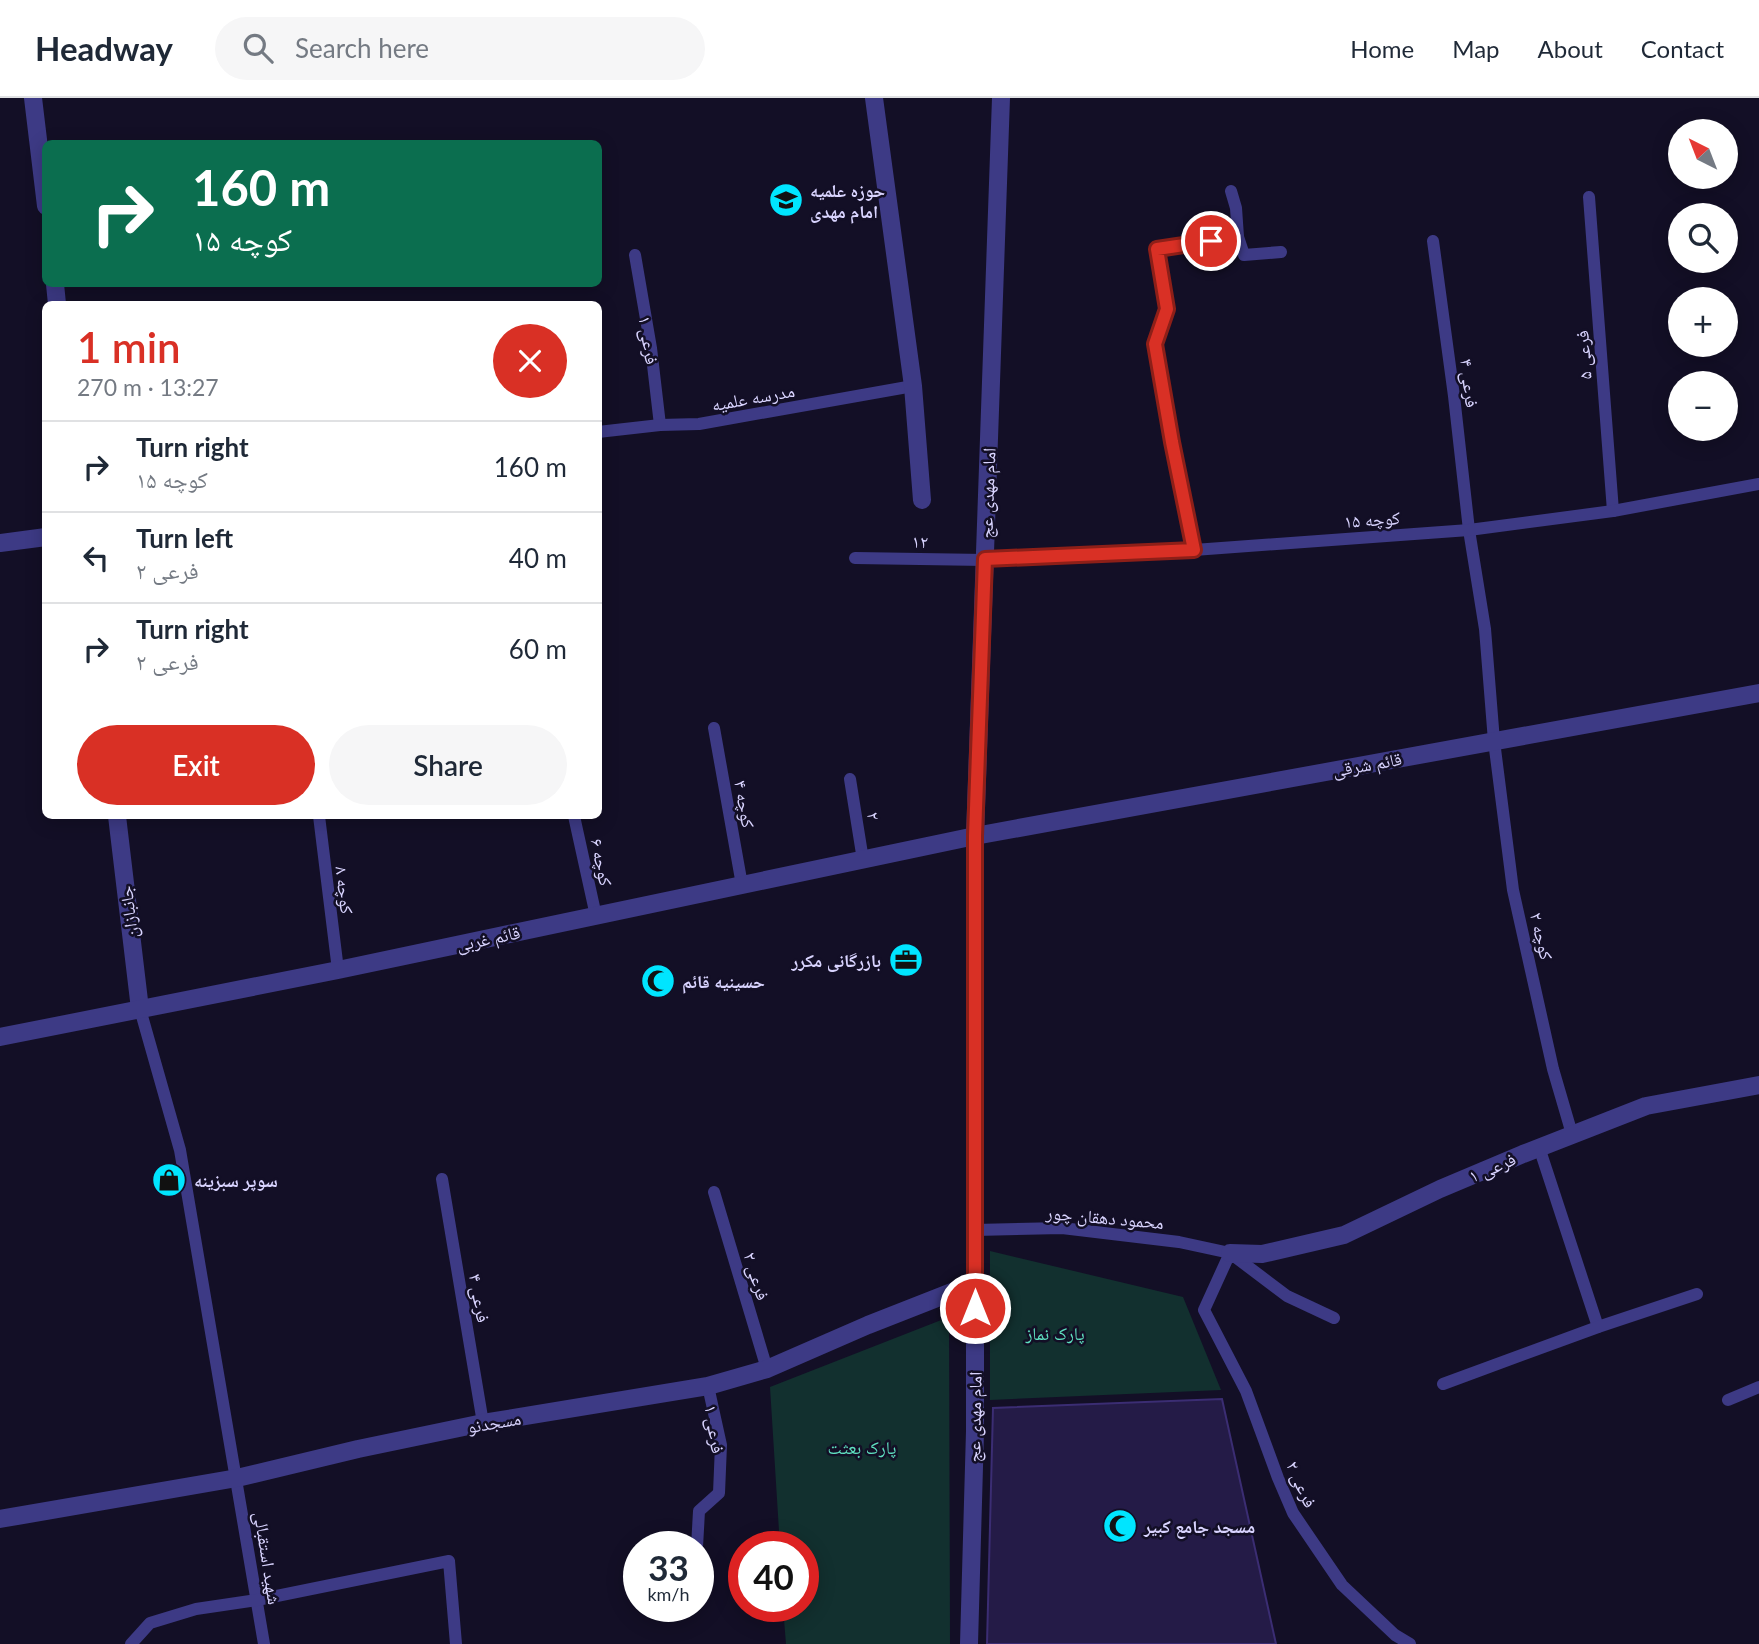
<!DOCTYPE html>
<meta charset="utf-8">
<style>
body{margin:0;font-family:Lato,"Noto Naskh Arabic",sans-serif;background:#f6f6f7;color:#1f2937;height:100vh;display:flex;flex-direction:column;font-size:26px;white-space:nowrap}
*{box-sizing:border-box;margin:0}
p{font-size:23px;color:#747a83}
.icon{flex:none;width:38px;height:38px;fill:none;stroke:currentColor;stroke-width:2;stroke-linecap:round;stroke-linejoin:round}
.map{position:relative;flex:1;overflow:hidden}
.sheet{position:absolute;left:42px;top:203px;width:560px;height:518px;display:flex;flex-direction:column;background:#fff;border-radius:10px;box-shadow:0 4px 18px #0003}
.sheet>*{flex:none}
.guide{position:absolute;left:42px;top:42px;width:560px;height:147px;border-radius:10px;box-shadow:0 4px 18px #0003;background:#0b6e4f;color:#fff;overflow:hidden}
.needle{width:46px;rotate:318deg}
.fabs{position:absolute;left:1668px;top:21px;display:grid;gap:14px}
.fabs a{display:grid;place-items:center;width:70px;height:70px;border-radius:50%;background:#fff;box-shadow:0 4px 18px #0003;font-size:35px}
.speed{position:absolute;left:623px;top:1433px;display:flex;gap:14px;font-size:35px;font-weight:700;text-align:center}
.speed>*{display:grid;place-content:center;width:91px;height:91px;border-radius:50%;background:#fff;box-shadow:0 4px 18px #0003;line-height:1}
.speed small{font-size:18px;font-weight:400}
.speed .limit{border:10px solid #d22;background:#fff;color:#111}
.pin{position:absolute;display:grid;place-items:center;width:60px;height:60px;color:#fff;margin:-30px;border:4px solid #fff;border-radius:50%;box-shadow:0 2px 7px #0007}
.me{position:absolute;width:77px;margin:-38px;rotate:0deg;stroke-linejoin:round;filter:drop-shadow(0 0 5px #0008)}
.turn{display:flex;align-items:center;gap:24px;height:147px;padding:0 35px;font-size:32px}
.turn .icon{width:91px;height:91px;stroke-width:2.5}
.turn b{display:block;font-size:49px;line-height:60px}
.round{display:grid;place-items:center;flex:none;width:74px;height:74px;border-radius:37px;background:#f6f6f7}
.headline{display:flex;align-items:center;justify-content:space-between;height:119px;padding:0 35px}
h1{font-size:42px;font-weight:600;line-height:52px;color:#d93025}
.action{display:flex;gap:14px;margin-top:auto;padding:14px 35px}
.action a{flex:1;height:80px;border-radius:42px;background:#d93025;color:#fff;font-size:28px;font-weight:600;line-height:80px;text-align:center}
.action a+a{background:#f6f6f7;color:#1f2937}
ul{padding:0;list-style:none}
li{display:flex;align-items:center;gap:21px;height:91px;padding:0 35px;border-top:2px solid #e0e1e3}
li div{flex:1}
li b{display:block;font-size:26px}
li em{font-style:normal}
header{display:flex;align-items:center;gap:42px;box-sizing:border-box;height:98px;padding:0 35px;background:#fff;border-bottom:2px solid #e0e1e3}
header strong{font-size:33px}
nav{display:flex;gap:38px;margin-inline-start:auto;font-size:24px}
.search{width:490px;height:63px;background:#f6f6f7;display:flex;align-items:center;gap:18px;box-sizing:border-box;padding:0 24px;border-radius:38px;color:#747a83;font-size:26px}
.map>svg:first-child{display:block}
.green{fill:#12302f}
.building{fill:#241b47;stroke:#3b2d73;stroke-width:2}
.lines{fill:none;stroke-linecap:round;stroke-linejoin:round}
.service{stroke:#3d3a85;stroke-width:12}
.minor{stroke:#3d3a85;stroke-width:18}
.tertiary{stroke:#3d3a85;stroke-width:18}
.route-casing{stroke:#8d1f18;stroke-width:18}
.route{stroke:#d93025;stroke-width:12}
.labels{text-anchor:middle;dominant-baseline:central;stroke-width:5;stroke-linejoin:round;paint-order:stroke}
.poi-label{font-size:18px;font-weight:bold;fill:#d9d4ff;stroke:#130f26;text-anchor:start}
.street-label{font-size:18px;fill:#d9d4ff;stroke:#130f26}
.park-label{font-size:18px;fill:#5fe0c0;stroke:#130f26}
</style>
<header>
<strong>Headway</strong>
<div class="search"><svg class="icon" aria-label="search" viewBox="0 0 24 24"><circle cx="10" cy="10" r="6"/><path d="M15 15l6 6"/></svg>Search here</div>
<nav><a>Home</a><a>Map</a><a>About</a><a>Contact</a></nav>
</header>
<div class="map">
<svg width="1759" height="1546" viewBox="0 0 1759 1546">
<rect width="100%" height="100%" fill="#130f26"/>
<g class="green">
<path d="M990,1153L1183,1199L1221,1292L990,1302Z"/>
<path d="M949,1219L950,1546H786L783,1509L803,1508V1449H780L770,1289Z"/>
</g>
<path class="building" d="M1222,1301L1276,1546H987L993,1310Z"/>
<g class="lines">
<g class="service">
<path d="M1589,99L1613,413"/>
<path d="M1238,139L1244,157L1281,154"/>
<path d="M1433,143L1454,298L1469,432L1485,531L1494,643L1513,792L1553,971L1572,1036"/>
<path d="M635,157L651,250L660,327"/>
<path d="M598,334L660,327L699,326L913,288"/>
<path d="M1194,452L1172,344L1155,246L1167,211L1157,151L1238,139L1236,110L1231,93"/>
<path d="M855,460L985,462L1194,452L1469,432L1613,413L1759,386"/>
<path d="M714,630L742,787"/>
<path d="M850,681L863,762"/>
<path d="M319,718L338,872"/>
<path d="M574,718L596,818"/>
<path d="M140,911L180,1052L264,1546"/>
<path d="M1539,1049L1598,1229"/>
<path d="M442,1081L483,1325"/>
<path d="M714,1094L767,1271"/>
<path d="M975,1132L1062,1130L1179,1144L1230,1155"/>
<path d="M1334,1220L1287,1198L1230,1155L1204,1212L1246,1293L1278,1380L1293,1415L1342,1487L1395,1537L1410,1546"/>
<path d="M1443,1286L1598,1229L1697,1196"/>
<path d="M1728,1302L1759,1289"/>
<path d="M697,1449L699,1413L719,1395L721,1347L708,1288"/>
<path d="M131,1546L150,1525L196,1511L257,1502L449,1463L456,1546"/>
</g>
<g class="minor">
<path d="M874,0L913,288L922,402"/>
<path d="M0,445L46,439"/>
<path d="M1230,1155L1262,1156L1344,1137L1440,1091L1523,1056L1646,1008L1759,987"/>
<path d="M0,1421L237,1380L358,1351L483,1325L708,1288L767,1271L868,1227L975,1185"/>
</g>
<g class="tertiary">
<path d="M33,0L46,108"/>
<path d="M55,186L57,206"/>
<path d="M117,718L140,911"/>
<path d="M0,939L338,872L975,738L1759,595"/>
<path d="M969,1546L975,1333V738L1001,0"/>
</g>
</g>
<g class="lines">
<g class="route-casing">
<path id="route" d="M975,1210V738L985,461L1194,452L1172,344L1155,246L1167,211L1157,151L1211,143"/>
</g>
<use href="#route" class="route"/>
</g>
<defs>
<g id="university-disc" transform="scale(1.75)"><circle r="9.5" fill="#00e5ff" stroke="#130f26"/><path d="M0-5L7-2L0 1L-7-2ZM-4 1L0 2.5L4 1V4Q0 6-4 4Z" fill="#111"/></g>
<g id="office-disc" transform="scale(1.75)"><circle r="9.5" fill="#00e5ff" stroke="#130f26"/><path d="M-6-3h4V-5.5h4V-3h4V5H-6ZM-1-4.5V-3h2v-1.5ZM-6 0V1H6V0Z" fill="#111"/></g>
<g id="mosque-disc" transform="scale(1.75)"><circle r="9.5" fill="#00e5ff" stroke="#130f26"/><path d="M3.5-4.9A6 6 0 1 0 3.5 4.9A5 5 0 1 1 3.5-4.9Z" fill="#111"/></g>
<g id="shop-disc" transform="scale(1.75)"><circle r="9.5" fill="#00e5ff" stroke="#130f26"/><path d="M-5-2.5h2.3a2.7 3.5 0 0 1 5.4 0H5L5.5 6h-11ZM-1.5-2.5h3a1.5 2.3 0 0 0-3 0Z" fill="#111"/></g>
</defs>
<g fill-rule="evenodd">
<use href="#university-disc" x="786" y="102"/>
<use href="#office-disc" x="906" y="862"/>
<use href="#mosque-disc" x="658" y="883"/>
<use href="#shop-disc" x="169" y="1082"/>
<use href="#mosque-disc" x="1120" y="1428"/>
</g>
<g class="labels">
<g class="poi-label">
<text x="810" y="92">حوزه علمیه<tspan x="810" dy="21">امام مهدی</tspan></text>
<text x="881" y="862" text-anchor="end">بازرگانی مکرر</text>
<text x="682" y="883">حسینیه قائم</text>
<text x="194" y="1082">سوپر سبزینه</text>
<text x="1144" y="1428">مسجد جامع کبیر</text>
</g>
<g class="street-label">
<text transform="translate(649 242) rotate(81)">فرعی ۱</text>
<text transform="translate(1583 257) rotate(-94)">فرعی ۵</text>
<text transform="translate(1470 285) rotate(83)">فرعی ۴</text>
<text transform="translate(753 299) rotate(-10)">مدرسه علمیه</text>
<text transform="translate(987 395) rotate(-88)">امام مهدی عج</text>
<text transform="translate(1372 421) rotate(-4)">کوچه ۱۵</text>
<text transform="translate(920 443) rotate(1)">۱۲</text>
<text transform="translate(1367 666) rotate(-10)">قائم شرقی</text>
<text transform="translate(745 706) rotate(80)">کوچه ۴</text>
<text transform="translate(874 718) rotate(81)">۲</text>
<text transform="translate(602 764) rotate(78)">کوچه ۶</text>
<text transform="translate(345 792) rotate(83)">کوچه ۸</text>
<text transform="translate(128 814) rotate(-97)">جانبازان</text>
<text transform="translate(1542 838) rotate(77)">کوچه ۲</text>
<text transform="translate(488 840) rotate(-12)">قائم غربی</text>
<text transform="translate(1492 1069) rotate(-23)">فرعی ۱</text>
<text transform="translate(1105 1119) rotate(5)">محمود دهقان چور</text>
<text transform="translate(757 1178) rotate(73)">فرعی ۲</text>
<text transform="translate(480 1200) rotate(80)">فرعی ۴</text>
<text transform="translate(974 1319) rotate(-89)">امام مهدی عج</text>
<text transform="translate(494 1324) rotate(-10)">مسجدنو</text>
<text transform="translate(715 1331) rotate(81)">فرعی ۱</text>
<text transform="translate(1302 1386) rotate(66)">فرعی ۲</text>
<text transform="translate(268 1460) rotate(81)">شهید استقبالی</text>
</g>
<g class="park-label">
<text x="1055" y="1235">پارک نماز</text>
<text x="862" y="1349">پارک بعثت</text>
</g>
</g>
</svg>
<div class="fabs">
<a><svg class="needle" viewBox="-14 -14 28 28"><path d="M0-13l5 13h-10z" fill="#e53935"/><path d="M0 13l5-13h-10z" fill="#747a83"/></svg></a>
<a><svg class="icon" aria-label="search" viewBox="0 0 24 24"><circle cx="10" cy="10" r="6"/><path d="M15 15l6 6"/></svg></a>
<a>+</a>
<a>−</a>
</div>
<div class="speed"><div>33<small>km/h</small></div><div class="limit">40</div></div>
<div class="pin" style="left:1211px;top:143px;background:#d93025"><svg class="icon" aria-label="arrive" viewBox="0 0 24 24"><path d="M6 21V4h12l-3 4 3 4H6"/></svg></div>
<svg class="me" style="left:975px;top:1210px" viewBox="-20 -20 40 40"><circle r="17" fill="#d93025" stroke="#fff" stroke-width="3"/><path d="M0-11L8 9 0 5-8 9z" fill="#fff"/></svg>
<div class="guide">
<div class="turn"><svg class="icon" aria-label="right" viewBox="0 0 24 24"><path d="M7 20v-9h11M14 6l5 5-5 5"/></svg><div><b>160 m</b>کوچه ۱۵</div></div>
</div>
<section class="sheet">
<div class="headline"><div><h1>1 min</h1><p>270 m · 13:27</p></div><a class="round" style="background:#d93025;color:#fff"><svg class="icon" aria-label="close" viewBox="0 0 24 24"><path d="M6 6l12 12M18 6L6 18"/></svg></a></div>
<ul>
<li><svg class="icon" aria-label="right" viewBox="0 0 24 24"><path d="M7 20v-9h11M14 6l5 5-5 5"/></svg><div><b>Turn right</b><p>کوچه ۱۵</p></div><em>160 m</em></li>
<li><svg class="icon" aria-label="left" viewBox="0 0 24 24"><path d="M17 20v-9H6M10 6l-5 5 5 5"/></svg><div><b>Turn left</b><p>فرعی ۲</p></div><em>40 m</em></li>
<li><svg class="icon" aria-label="right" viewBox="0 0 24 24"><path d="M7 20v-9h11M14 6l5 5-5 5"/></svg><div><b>Turn right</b><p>فرعی ۲</p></div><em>60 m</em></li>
</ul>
<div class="action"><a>Exit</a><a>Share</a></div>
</section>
</div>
